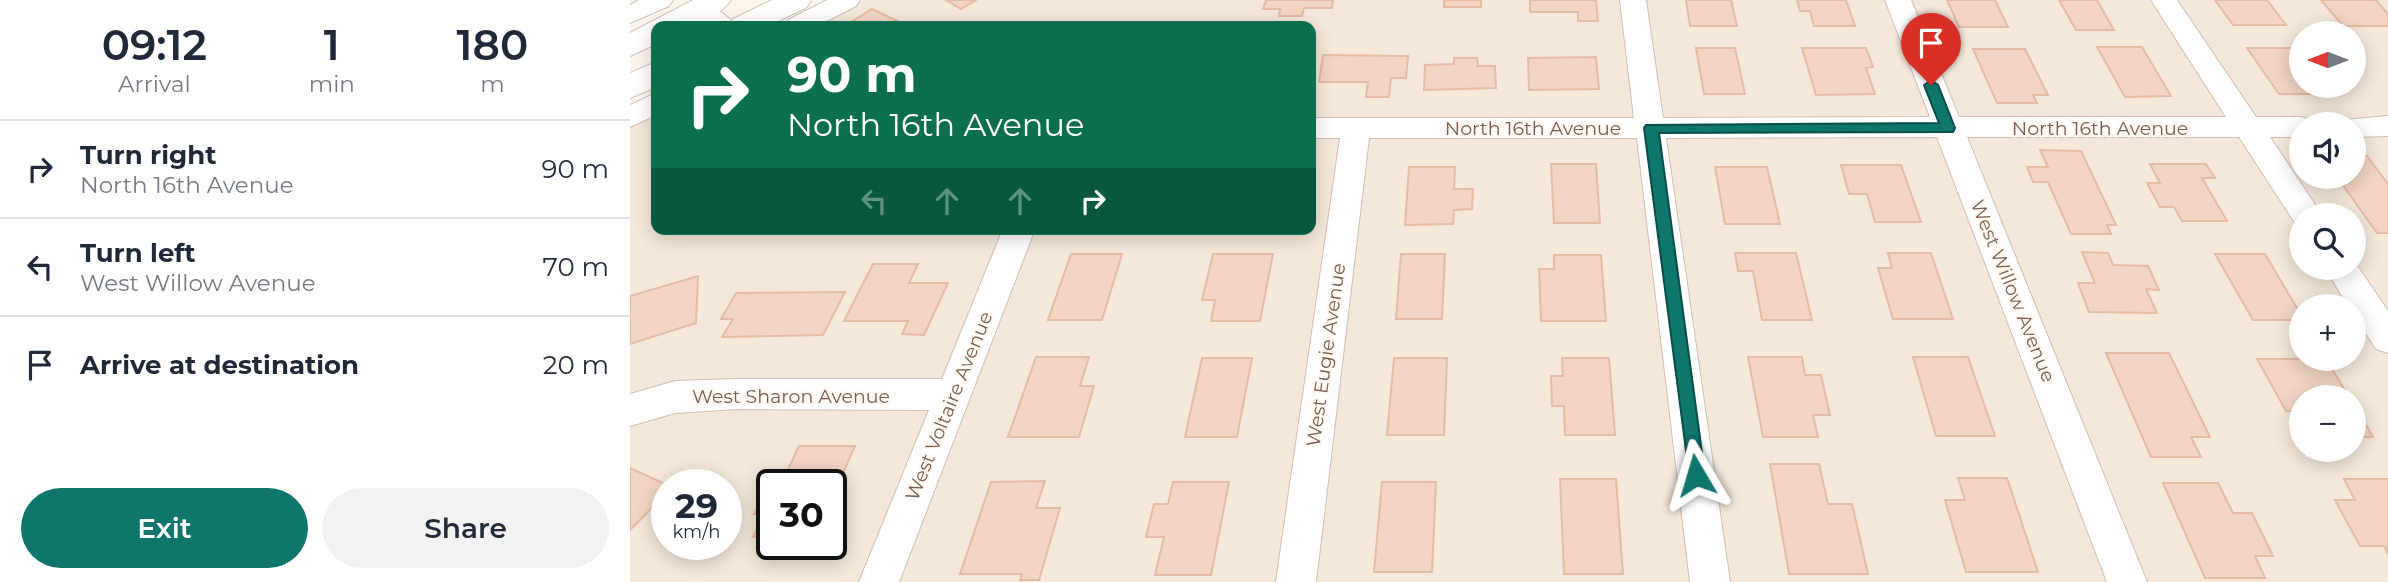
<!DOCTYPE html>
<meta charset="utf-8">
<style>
body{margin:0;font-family:Montserrat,sans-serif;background:#f2f2f3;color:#1f2937;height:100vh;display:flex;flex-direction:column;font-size:26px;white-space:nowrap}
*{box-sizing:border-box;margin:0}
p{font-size:23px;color:#747a83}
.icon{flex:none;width:38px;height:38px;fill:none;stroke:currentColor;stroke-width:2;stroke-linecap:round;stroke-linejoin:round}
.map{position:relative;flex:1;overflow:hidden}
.details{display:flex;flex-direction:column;background:#fff;width:630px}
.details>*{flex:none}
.hud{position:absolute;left:21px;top:21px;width:665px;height:214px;border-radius:14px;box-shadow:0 4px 18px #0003;background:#0b6e4f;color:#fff;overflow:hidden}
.needle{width:46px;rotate:270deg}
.tools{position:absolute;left:1659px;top:21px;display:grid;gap:14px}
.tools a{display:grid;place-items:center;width:77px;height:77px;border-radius:50%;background:#fff;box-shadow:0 4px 18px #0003;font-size:35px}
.speed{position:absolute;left:21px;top:469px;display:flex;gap:14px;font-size:35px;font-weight:700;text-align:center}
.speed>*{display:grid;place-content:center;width:91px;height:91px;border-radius:50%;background:#fff;box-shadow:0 4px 18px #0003;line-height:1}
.speed small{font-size:18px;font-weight:400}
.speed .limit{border:4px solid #111;border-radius:10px;background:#fff;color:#111}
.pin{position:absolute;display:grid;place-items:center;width:60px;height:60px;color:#fff;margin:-72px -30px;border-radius:50% 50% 50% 0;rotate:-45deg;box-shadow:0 0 7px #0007}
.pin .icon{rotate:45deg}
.me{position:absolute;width:77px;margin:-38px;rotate:353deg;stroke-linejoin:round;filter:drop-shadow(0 0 5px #0008)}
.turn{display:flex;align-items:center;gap:24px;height:147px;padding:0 21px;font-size:32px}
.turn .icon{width:91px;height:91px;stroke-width:2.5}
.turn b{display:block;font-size:49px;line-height:60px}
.lanes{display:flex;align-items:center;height:66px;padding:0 21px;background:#0003;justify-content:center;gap:35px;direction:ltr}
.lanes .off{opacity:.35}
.eta{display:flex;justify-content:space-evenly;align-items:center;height:119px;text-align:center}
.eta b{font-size:42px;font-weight:600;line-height:49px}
.primary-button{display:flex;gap:14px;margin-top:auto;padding:14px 21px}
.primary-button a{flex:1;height:80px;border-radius:42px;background:#0f766e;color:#fff;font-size:28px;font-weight:600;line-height:80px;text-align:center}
.primary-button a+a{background:#f2f2f3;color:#1f2937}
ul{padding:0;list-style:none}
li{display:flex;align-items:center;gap:21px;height:98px;padding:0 21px;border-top:2px solid #e0e1e3}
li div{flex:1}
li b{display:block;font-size:26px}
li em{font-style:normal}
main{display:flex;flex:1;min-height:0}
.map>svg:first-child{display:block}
.residential{fill:#f5e8da;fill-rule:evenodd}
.building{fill:#f3d5c3;stroke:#e6bba3;stroke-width:2}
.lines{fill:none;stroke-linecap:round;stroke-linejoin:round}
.street-casing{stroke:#d1beb0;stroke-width:2}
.secondary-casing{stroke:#d6c0b0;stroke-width:2}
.street{fill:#fff;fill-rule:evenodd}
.secondary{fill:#fff;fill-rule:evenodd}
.route{fill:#0f766e;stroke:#0a4d48;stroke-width:2}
.labels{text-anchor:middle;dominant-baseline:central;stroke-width:5;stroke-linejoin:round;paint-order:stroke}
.street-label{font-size:19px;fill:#7a5c4d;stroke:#fffaf3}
</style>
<main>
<section class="details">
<div class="eta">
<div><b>09:12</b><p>Arrival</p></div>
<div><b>1</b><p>min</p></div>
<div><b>180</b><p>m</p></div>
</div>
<ul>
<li><svg class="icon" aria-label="right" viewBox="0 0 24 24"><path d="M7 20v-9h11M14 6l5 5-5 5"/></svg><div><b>Turn right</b><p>North 16th Avenue</p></div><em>90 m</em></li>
<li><svg class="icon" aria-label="left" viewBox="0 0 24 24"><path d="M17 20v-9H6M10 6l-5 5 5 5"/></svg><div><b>Turn left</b><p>West Willow Avenue</p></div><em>70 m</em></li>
<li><svg class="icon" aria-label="arrive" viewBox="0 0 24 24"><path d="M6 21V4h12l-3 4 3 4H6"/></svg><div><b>Arrive at destination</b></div><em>20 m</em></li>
</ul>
<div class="primary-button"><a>Exit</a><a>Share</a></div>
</section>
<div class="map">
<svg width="1758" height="582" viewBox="0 0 1758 582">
<rect width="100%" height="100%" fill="#fdf6ec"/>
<path class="residential" d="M233,0H1758V582H0V126L26,111V229H681V26H183ZM1671,33H1724V86H1671ZM1671,124H1724V177H1671ZM1671,215H1724V268H1671ZM1671,306H1724V359H1671ZM1671,397H1724V450H1671ZM37,485H96V544H37ZM142,485H201V544H142Z"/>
<g class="building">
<path d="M316,0H346L331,9Z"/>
<path d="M636,0H703L702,8H674L672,16H649L650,9H633Z"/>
<rect x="814" y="0" width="37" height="7"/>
<path d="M900,0H966L968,21H948V12H900Z"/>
<path d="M1056,0H1101L1107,26H1060Z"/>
<path d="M1167,0H1216L1225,26H1184L1180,11H1170Z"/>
<path d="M1317,0H1365L1378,27H1329Z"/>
<path d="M1429,0H1467L1484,30H1446Z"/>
<path d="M1585,0H1637L1656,25H1603Z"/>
<path d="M1691,0H1746L1758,14V26H1713Z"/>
<path d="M242,9L278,26H215Z"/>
<path d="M1467,47H1512L1541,96L1495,97Z"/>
<path d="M1066,48H1105L1115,94H1074Z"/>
<path d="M1172,48H1236L1243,67L1236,68L1245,94L1186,95Z"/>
<path d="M1617,48H1668L1671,52V86H1688L1694,94H1649Z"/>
<path d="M1343,49H1395L1418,95H1403L1407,103H1367Z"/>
<path d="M693,55L778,56L776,78H761L759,97H736L738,82H689Z"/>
<path d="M966,57L969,89L899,90L898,58Z"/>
<path d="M824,58H847L848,66H865L866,88L794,90L795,65L824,64Z"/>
<path d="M1410,150L1451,151L1486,225H1477L1481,234H1441L1418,182H1403L1397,167H1418Z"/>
<path d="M1724,156H1737L1758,184V233H1747L1707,177H1724Z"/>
<path d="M921,164H966L970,223H924Z"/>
<path d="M1520,164H1576L1585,178H1572L1597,221H1552L1544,207H1530L1517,183H1530Z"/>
<path d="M1211,165H1271L1291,222H1245L1237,194H1219Z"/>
<path d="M779,167H825L824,189H843L842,209L824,210L823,224L775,225Z"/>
<path d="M1085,167H1137L1150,224H1095Z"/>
<path d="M1452,252L1478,253L1483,265L1518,266L1529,290L1516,289L1527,313L1459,312L1448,283H1465Z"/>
<path d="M1105,253H1166L1182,320H1132L1123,271H1108Z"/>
<path d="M1258,253H1301L1323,319H1263L1248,268H1262Z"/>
<path d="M441,254H492L472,320H418Z"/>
<path d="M583,254H643L630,321H581L585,300H572Z"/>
<path d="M771,254H815L812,319H766Z"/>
<path d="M1585,254H1635L1671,315V320H1623Z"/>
<path d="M924,255H971L976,321H911L909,269H924Z"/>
<path d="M243,264H288L279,283H318L294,335L272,334L278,321H214Z"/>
<path d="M68,276L66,323L0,344V296Z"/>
<path d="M215,292L193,335L92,337L103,319H91L106,293Z"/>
<path d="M1476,353H1539L1580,437H1561L1571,457H1521Z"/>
<path d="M406,357H459L450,386H464L449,437H378Z"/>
<path d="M1118,357H1172L1175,375H1191L1200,415H1183L1188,437H1133Z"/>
<path d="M1283,357H1338L1365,436H1306Z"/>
<path d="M572,358H622L607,437H555Z"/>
<path d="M764,358H817L814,435H757Z"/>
<path d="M932,358H979L985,435H935L934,406H922L921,376H933Z"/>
<path d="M1627,359H1696L1719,397H1671V411H1656Z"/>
<path d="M1724,405L1743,437H1724Z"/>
<path d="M169,446H225L201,500V485H142V537H123L134,514H124L140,482H152Z"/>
<path d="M1140,464H1189L1198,504H1222L1238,574H1159Z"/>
<path d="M0,468L37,485V493L0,530Z"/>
<path d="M1328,478H1377L1408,572H1336L1315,500H1335Z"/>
<path d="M930,479H986L993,574H934Z"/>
<path d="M1714,479H1758V554L1754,546H1730L1705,500H1725Z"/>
<path d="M415,481L406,508H430L409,580H390L392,574H330L361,482Z"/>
<path d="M543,482H599L581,575H525L534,537H516L524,504H538Z"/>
<path d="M752,482H806L802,572H744Z"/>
<path d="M1533,483H1588L1603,513H1622L1643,556H1625L1635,578H1575Z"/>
</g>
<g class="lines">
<g class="street-casing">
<g id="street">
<path d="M9,0H43L39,6L0,23V5Z"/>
<path d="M197,0H230L226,6L187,26H154L158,20Z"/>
<path d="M990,0H1016L1033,118L1300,117L1255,0H1281L1329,117H1596L1521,0H1547L1626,117H1671L1681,120L1684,124H1671V137H1640L1692,215H1671V225L1665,223L1609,137H1337L1517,582H1477L1307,137L1036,138L1100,582H1060L1007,138H739L686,582H646L710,138H681V118H1004Z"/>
<path d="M67,2C80,5 98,14 105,26H74L54,10L58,4Z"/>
<path d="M26,93V115L0,127V105Z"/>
<path d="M1758,116V136L1724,137V124H1711L1714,120Z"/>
<path d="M373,229H405L269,582H229L299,410L107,409L45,413L0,426V394L45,381L107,379H312Z"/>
<path d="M1724,261L1758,311V353L1746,349L1724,315V306H1718L1695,268H1724Z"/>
</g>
</g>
<g class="secondary-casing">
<g id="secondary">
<path d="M63,0H101C85,24 52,26 26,26V44L0,56V33Z"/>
<path d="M142,0H181L177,7L138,26H99L103,19Z"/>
<path d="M26,62V87L0,98V73Z"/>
</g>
</g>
<use href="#street" class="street"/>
<use href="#secondary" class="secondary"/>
</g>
<path class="route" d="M1301,80L1308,85L1325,128L1323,132L1029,133L1075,475L1073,481L1066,483L1060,481L1014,128L1016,125L1309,123L1294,85Z"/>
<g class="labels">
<g class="street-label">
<text x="903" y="128">North 16th Avenue</text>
<text x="1470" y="128">North 16th Avenue</text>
<text transform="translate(1383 291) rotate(68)">West Willow Avenue</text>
<text transform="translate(696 355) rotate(-82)">West Eugie Avenue</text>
<text x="161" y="396">West Sharon Avenue</text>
<text transform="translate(319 406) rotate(-68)">West Voltaire Avenue</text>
</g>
</g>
</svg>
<div class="tools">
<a><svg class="needle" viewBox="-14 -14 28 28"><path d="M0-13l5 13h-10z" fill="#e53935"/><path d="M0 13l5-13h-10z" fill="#747a83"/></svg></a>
<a><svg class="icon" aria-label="sound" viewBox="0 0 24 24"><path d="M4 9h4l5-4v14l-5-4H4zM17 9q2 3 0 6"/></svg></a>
<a><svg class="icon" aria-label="search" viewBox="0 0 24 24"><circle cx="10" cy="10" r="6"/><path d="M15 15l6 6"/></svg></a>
<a>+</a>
<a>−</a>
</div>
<div class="speed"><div>29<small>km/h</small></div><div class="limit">30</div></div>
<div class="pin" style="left:1301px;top:85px;background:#d93025"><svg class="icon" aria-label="arrive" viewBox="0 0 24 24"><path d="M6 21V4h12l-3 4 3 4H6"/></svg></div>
<svg class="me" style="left:1066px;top:475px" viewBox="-20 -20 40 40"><path d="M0-17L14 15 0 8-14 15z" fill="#0f766e" stroke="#fff" stroke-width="4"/></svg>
<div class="hud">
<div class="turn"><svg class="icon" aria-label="right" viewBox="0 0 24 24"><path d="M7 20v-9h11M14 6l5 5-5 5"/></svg><div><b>90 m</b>North 16th Avenue</div></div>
<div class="lanes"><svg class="icon off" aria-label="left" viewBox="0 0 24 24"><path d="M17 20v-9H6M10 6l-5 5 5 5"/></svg><svg class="icon off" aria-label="ahead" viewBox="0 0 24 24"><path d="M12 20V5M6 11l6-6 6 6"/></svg><svg class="icon off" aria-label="ahead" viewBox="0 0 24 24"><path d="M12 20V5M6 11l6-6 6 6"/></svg><svg class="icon" aria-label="right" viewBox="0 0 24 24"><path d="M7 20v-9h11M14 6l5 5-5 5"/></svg></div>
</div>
</div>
</main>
